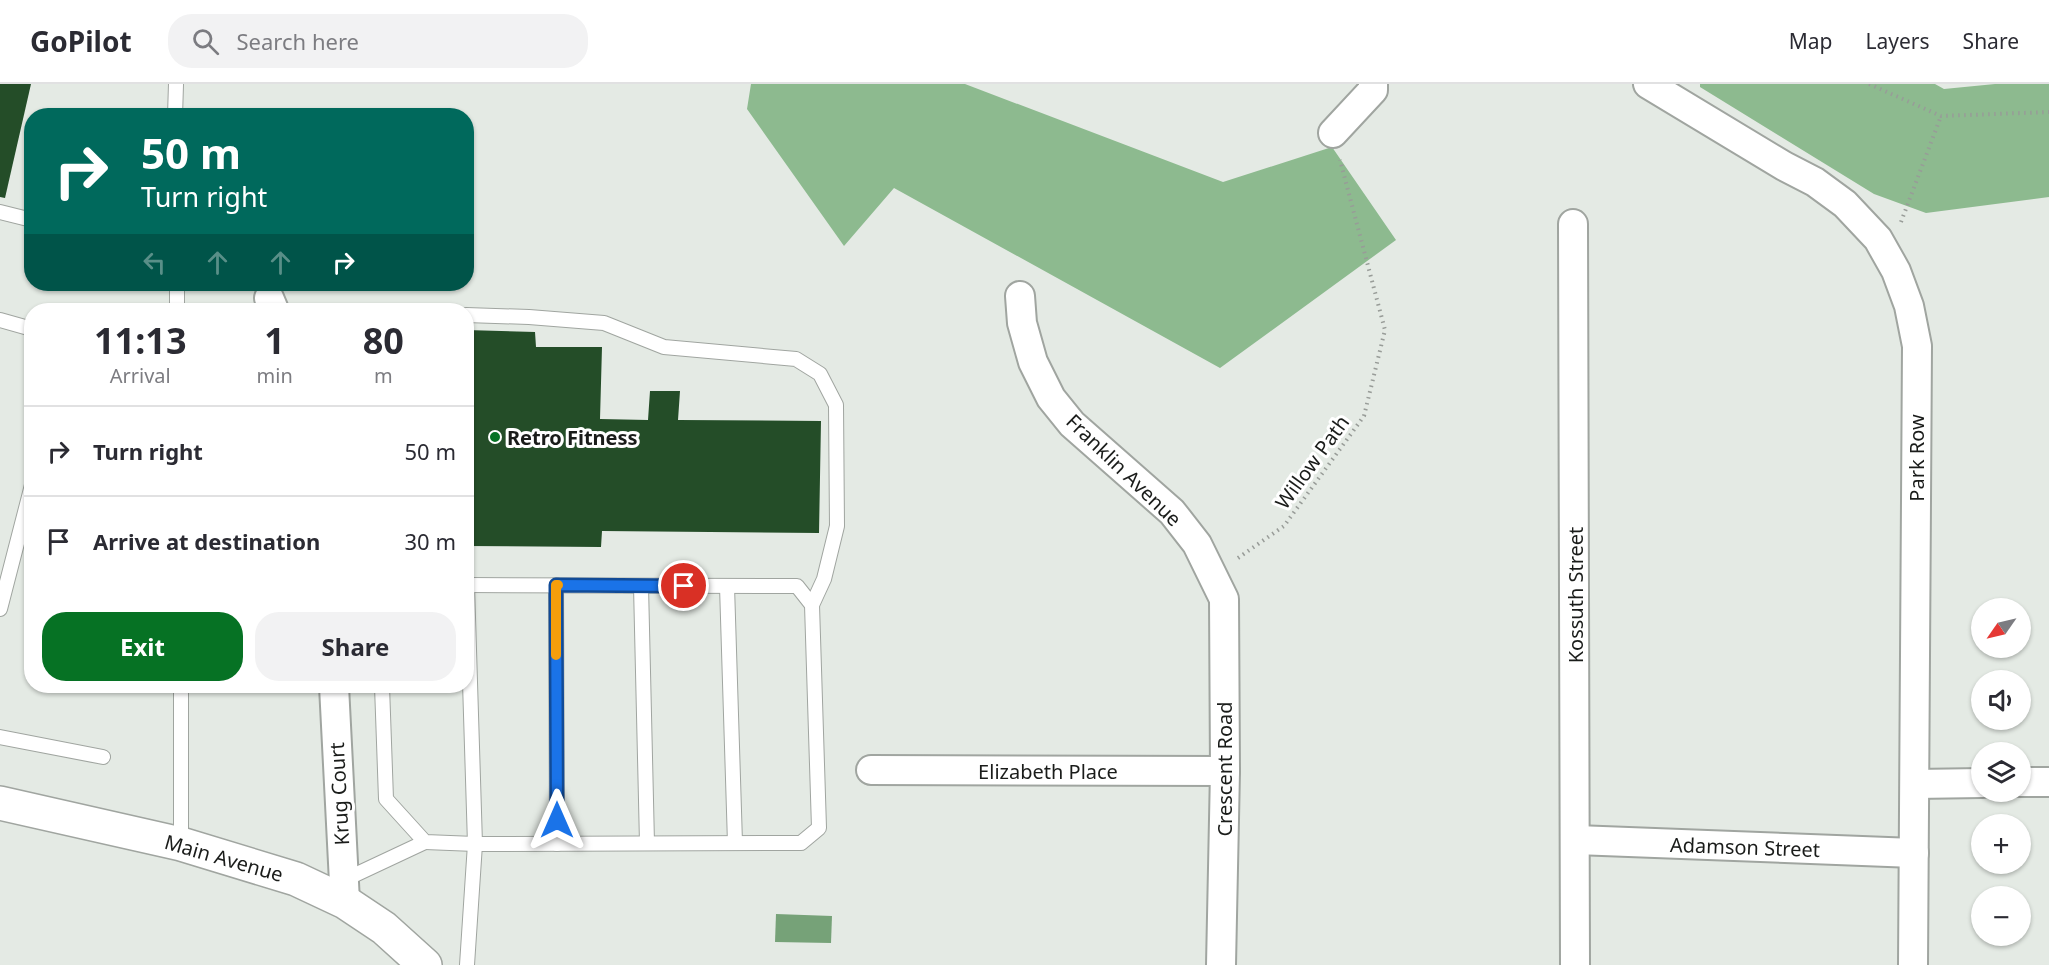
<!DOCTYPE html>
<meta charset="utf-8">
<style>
body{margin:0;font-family:"Noto Sans",sans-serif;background:#f2f2f3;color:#2b2b33;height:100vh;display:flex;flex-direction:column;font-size:22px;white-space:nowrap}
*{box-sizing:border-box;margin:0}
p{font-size:20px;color:#7c7c81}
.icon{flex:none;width:33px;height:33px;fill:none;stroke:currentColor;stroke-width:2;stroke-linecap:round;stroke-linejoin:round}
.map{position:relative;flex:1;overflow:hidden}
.side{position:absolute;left:24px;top:219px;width:450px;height:390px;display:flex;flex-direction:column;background:#fff;border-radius:24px;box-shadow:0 2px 4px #0004}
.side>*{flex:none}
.hud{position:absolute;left:24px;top:24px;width:450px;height:183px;border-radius:24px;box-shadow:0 2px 4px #0004;background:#00695c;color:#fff;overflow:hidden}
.needle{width:39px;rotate:236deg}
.tools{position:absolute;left:1971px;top:514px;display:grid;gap:12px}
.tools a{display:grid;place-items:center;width:60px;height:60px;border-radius:50%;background:#fff;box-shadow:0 2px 4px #0004;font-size:30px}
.pin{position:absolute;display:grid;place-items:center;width:51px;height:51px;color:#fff;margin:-26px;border:3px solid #fff;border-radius:50%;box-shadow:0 2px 6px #0007}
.me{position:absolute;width:66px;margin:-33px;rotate:0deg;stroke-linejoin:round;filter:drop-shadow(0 0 4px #0008)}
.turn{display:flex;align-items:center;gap:21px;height:126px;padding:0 18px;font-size:27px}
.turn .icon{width:78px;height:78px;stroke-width:2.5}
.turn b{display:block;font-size:42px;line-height:51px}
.lanes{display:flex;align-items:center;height:57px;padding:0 18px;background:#0003;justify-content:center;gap:30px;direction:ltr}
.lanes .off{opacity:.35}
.eta{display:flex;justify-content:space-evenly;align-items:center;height:102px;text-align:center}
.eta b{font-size:36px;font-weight:700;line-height:42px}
.primary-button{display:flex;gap:12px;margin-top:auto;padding:12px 18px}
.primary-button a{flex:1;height:69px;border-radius:24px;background:#067224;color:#fff;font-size:24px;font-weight:700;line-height:69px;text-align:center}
.primary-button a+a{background:#f2f2f3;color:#2b2b33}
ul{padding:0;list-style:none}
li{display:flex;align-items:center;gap:18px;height:90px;padding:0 18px;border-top:2px solid #e1e1e2}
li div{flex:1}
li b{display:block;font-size:22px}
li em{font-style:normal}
header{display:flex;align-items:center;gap:36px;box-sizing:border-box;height:84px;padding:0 30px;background:#fff;border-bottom:2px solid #e1e1e2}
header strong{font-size:28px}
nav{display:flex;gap:33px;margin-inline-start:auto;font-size:21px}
.search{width:420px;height:54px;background:#f2f2f3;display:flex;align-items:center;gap:15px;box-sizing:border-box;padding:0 21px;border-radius:24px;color:#7c7c81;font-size:22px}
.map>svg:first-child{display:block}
.forest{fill:#8dba8f}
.water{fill:#76a278}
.building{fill:#244d28}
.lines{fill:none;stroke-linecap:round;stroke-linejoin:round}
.lane-casing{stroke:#a0a5a0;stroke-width:16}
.street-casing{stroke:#a0a5a0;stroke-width:32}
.secondary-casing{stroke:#a0a5a0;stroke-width:36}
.path{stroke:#989c98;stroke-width:4;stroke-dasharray:1.5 4.5;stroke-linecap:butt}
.lane{stroke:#fff;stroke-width:14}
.street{stroke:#fff;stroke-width:28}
.secondary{stroke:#fff;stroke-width:33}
.route-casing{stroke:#114b97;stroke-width:15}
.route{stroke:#1a73e8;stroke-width:10}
.slow{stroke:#f59e0b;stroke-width:10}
.poi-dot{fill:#067224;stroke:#fff;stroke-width:2}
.labels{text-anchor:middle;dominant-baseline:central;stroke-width:6;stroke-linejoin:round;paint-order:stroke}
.poi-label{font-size:20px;font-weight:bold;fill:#1a1c1a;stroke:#fff;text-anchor:start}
.street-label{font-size:20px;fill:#1a1c1a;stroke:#fff}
</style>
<header>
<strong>GoPilot</strong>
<div class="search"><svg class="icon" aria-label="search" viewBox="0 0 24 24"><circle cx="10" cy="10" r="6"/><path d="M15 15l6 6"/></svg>Search here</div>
<nav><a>Map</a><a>Layers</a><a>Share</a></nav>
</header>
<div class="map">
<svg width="2049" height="881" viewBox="0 0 2049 881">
<rect width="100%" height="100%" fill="#e4eae4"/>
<g class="forest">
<path d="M751,0H965L1223,98L1332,63L1396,156L1220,284L894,104L844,162L747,25Z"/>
<path d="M1700,0H1935L1944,5L1995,0H2049V113L1926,129L1874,110L1700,3Z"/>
</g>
<path class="water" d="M776,830L832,832L831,859L775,858Z"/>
<g class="building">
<path d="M0,0H31L5,114L0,113Z"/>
<path d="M466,246L535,248L536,263H602L600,335L648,336L650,307H680L678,336L821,337L819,449L602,447L601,463L466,462Z"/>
</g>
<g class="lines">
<g class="lane-casing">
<g id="lane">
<path d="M175,32L176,0"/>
<path d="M0,128L32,136"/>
<path d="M177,200V226"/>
<path d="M466,231L529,233L604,239L664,263L796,275L820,290L836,321L837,442L824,495L812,521"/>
<path d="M0,236L32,245"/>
<path d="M556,501L557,760"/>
<path d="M641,502L647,759"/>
<path d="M727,502L735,759"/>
<path d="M0,525L32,401"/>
<path d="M181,602V760"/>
<path d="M382,602L386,715L425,758L475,760L801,759L819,744L812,521L797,502L466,501"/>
<path d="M0,653L103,673"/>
<path d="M344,796L425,758"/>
<path d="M467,881L475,760L467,501"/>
</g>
</g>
<g class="street-casing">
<g id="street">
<path d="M1648,0L1784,82L1815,98L1845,120L1878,155L1896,187L1909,222L1917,262L1913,881"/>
<path d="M1333,49L1373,6V0"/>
<path d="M1573,140L1575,881"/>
<path d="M1020,212L1022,239L1033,278L1051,314L1072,340L1172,428L1197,460L1224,515L1225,687L1221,881"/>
<path d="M269,214L274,226"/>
<path d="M334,602L345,818"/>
<path d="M871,686L1225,687"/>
<path d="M2020,698H2049"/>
<path d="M1915,700L1982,699"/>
<path d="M1576,756L1914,769"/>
</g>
</g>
<g class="secondary-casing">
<path id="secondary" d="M0,719L181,760L296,795L345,818L384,844L425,881"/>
</g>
<g class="path">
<path d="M1869,0L1941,32L2049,28"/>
<path d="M1901,138L1941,32"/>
<path d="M1238,474L1284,442L1364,332L1385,246L1340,76"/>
</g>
<use href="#lane" class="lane"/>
<use href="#street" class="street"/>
<use href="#secondary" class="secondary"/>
</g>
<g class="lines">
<g class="route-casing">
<path id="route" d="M557,736L556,501L684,502"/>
</g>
<use href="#route" class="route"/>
<path class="slow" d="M556,571V501H558"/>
</g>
<circle class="poi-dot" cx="495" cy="353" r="6"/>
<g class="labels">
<g class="poi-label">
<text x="507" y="353">Retro Fitness</text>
</g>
<g class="street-label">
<text transform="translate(1916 374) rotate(-90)">Park Row</text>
<text transform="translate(1312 378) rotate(-54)">Willow Path</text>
<text transform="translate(1124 386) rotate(44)">Franklin Avenue</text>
<text transform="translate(1575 511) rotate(-90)">Kossuth Street</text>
<text transform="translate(1224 685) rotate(-90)">Crescent Road</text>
<text x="1048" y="687">Elizabeth Place</text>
<text transform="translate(339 710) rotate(-93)">Krug Court</text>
<text transform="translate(1745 763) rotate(2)">Adamson Street</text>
<text transform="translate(224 774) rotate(16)">Main Avenue</text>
</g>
</g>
</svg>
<div class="tools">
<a><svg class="needle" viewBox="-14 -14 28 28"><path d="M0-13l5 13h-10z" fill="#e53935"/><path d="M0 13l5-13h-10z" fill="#7c7c81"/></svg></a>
<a><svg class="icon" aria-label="sound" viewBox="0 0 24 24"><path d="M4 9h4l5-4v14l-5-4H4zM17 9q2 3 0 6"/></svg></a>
<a><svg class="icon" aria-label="layers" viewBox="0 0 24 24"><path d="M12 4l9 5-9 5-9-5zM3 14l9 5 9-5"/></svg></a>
<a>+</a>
<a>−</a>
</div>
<div class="pin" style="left:684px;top:502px;background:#d93025"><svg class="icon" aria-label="arrive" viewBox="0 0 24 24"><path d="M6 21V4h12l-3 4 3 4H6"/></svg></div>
<svg class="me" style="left:557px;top:736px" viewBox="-20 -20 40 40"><path d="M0-17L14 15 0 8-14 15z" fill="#1a73e8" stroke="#fff" stroke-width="4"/></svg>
<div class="hud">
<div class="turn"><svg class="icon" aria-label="right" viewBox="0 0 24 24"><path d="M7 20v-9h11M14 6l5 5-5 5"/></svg><div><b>50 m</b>Turn right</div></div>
<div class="lanes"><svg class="icon off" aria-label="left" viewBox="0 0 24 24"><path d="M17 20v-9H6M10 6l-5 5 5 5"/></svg><svg class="icon off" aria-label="ahead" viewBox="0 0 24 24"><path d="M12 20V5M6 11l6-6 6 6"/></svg><svg class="icon off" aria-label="ahead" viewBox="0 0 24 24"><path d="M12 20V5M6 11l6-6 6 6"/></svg><svg class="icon" aria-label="right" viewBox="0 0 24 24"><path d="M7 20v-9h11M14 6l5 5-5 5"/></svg></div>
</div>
<section class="side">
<div class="eta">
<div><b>11:13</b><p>Arrival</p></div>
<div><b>1</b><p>min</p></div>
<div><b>80</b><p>m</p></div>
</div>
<ul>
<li><svg class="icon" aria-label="right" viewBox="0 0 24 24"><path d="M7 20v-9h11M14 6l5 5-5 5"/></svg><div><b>Turn right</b></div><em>50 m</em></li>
<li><svg class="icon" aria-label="arrive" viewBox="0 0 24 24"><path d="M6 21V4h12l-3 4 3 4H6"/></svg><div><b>Arrive at destination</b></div><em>30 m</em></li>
</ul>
<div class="primary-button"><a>Exit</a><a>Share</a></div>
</section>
</div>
